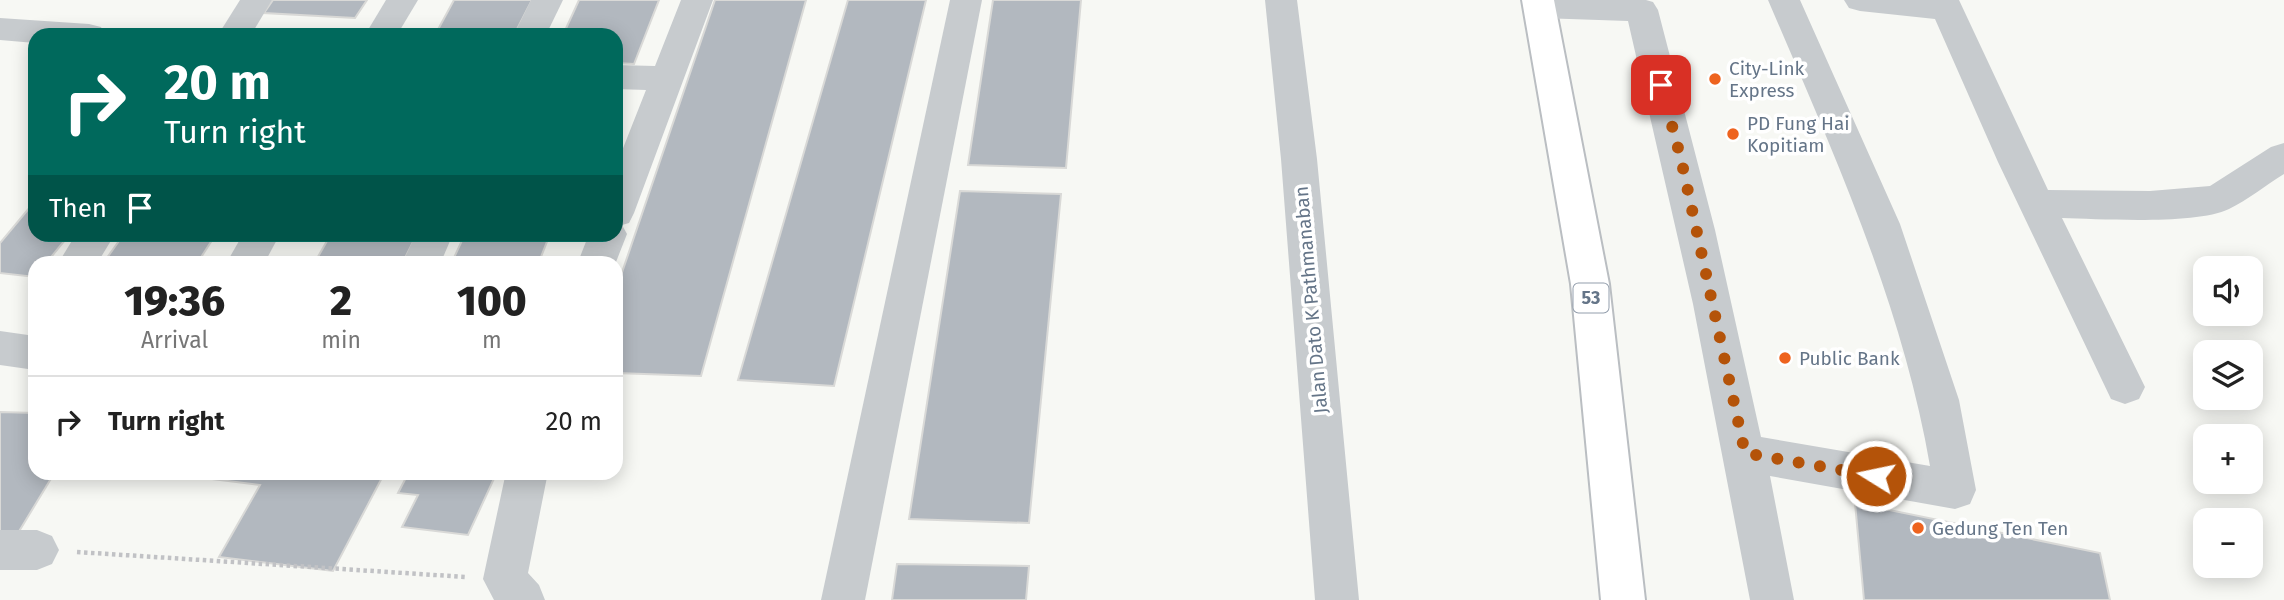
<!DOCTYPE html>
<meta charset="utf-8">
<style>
body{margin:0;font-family:"Fira Sans",sans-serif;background:#f6f6f6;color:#222;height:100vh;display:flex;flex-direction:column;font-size:26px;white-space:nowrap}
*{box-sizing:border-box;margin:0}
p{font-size:23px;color:#767676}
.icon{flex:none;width:38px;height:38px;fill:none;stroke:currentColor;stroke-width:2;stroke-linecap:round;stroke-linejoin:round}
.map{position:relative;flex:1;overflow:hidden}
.details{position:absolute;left:28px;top:256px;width:595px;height:224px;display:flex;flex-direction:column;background:#fff;border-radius:21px;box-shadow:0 4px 18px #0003}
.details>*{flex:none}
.banner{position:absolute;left:28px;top:28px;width:595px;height:214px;border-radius:21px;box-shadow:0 4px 18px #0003;background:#00695c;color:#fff;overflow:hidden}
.buttons{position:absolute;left:2193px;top:256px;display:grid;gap:14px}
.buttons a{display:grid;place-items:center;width:70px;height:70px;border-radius:14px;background:#fff;box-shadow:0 4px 18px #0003;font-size:35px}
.pin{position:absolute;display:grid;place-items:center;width:60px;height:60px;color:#fff;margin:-30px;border-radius:14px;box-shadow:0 4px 10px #0006}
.me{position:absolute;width:77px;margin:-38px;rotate:280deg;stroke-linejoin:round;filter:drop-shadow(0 0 5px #0008)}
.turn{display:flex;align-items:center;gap:24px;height:147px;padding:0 21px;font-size:32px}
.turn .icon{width:91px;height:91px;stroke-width:2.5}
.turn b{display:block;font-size:49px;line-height:60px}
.then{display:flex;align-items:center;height:66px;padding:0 21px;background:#0003;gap:14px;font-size:26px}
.eta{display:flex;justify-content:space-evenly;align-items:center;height:119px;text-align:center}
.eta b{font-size:42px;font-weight:800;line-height:49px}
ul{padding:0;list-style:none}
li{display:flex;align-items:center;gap:21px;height:91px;padding:0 21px;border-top:2px solid #e0e0e0}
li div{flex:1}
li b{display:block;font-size:26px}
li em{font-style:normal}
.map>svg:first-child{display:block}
.building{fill:#b2b8bf;stroke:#d9d9d7;stroke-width:2}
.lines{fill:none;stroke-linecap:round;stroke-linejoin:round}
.major-casing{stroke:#babec2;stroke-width:4}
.path{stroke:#c1c2c5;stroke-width:4.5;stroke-dasharray:3.5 3.5;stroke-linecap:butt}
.minor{fill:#c7cbce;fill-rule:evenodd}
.major{fill:#fff;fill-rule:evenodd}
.route{stroke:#b45309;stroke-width:12;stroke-dasharray:0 21.6}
.poi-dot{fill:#ee631e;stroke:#fff;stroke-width:2.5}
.labels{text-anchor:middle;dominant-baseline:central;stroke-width:7;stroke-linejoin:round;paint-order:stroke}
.shield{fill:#fff;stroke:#939eac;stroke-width:2}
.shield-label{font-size:18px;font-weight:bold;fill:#657588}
.poi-label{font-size:19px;fill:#657588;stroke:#fff;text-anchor:start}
.street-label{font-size:19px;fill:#657588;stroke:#fff}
</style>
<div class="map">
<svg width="2284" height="600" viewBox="0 0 2284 600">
<rect width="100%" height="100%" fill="#f7f8f4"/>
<g class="building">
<path d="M273,0H367L355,18L264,13Z"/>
<path d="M454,0H532L514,35H435Z"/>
<path d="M579,0H659L634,64L616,63V35H563Z"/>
<path d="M715,0H806L701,376L616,373V290Z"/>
<path d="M848,0H926L834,386L738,380Z"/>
<path d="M993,0H1081L1066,168L968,165Z"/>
<path d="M960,191L1061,194L1029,523L909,519Z"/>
<path d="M35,201V234H70L47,262H35V277L0,273V243Z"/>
<path d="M124,234H216L198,262H104Z"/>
<path d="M331,234H417L403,262H315Z"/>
<path d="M465,234H550L539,262H452Z"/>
<path d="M0,412L35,413V472H55L15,538L0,537Z"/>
<path d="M156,472H385L333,571L219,557L260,485Z"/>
<path d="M409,472H497L468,535L402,527L418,495L398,493Z"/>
<path d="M1855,503L2100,553L2110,600H1864Z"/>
<path d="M897,564L1029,566L1026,600H892Z"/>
</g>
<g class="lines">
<g class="major-casing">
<path id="major" d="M1522,0H1554L1609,284L1645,600H1601L1571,284Z"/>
</g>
<path class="path" d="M77,552L466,577"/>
<g class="minor">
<path d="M240,0H272L251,35H218Z"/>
<path d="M386,0H418L397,35H365Z"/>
<path d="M531,0H563L546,35H514Z"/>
<path d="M681,0H713L634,213L629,223L622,225L627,234L616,262H578L589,234H616V166L646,90L616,89V65L655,66Z"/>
<path d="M950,0H982L865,600H821Z"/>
<path d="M1265,0H1297L1317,159L1359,600H1315L1281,159Z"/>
<path d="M1528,0H1646L1653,2L1658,10L1715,230L1761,437L1930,466C1902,303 1833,152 1768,0H1800L1900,224L1959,400L1976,490L1970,504L1955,509L1770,476L1794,600H1750L1693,304L1628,21L1540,18L1529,15L1524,7Z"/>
<path d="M1844,0H1959L2048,190L2150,191L2210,186L2271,147L2284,143V174C2266,185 2248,200 2229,209C2196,225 2101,219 2062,218L2145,387L2139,399L2125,404L2111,399L1998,162L1935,19L1860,11L1849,8Z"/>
<path d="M0,18L89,24L101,27L105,35H35V43L0,40Z"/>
<path d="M76,234H115L98,262H59Z"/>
<path d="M243,234H280L265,262H227Z"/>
<path d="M416,234H453L441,262H403Z"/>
<path d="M0,331L35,336V370L0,365Z"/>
<path d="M506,472H548L528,573L539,585L545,600H494L483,579Z"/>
<path d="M0,530H37L52,536L59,550L52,564L37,570H0Z"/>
</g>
<use href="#major" class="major"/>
</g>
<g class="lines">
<path class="route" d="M1661,85L1681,159L1745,453L1876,476"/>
</g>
<g class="poi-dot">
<circle cx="1715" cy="79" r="7"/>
<circle cx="1733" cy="134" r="7"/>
<circle cx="1785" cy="358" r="7"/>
<circle cx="1918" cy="528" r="7"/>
</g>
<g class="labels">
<rect class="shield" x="1573.5" y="283.5" width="35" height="29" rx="5"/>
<g class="shield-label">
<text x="1591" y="298">53</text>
</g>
<g class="poi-label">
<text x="1729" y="68">City-Link<tspan x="1729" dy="22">Express</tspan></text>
<text x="1747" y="123">PD Fung Hai<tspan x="1747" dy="22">Kopitiam</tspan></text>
<text x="1799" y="358">Public Bank</text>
<text x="1932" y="528">Gedung Ten Ten</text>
</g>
<g class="street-label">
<text transform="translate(1311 300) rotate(-95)">Jalan Dato K Pathmanaban</text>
</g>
</g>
</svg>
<div class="buttons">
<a><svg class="icon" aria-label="sound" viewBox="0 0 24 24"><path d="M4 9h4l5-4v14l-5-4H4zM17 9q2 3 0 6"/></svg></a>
<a><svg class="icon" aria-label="layers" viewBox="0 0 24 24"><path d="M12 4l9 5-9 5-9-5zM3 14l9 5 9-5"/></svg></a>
<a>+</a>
<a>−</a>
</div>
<div class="pin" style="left:1661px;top:85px;background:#d93025"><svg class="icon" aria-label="arrive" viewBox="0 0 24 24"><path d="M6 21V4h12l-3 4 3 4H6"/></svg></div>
<svg class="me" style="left:1876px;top:476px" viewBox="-20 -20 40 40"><circle r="17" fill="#b45309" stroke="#fff" stroke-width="3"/><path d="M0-11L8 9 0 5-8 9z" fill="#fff"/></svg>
<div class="banner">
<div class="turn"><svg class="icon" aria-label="right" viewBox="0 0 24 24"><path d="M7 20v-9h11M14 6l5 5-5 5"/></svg><div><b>20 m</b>Turn right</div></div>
<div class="then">Then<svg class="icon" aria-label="arrive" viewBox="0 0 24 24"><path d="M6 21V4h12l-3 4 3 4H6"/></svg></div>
</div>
<section class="details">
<div class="eta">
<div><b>19:36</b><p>Arrival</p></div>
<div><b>2</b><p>min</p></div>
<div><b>100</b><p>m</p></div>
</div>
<ul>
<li><svg class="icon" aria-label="right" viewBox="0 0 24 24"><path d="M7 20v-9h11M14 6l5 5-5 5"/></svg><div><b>Turn right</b></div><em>20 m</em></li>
</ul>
</section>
</div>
